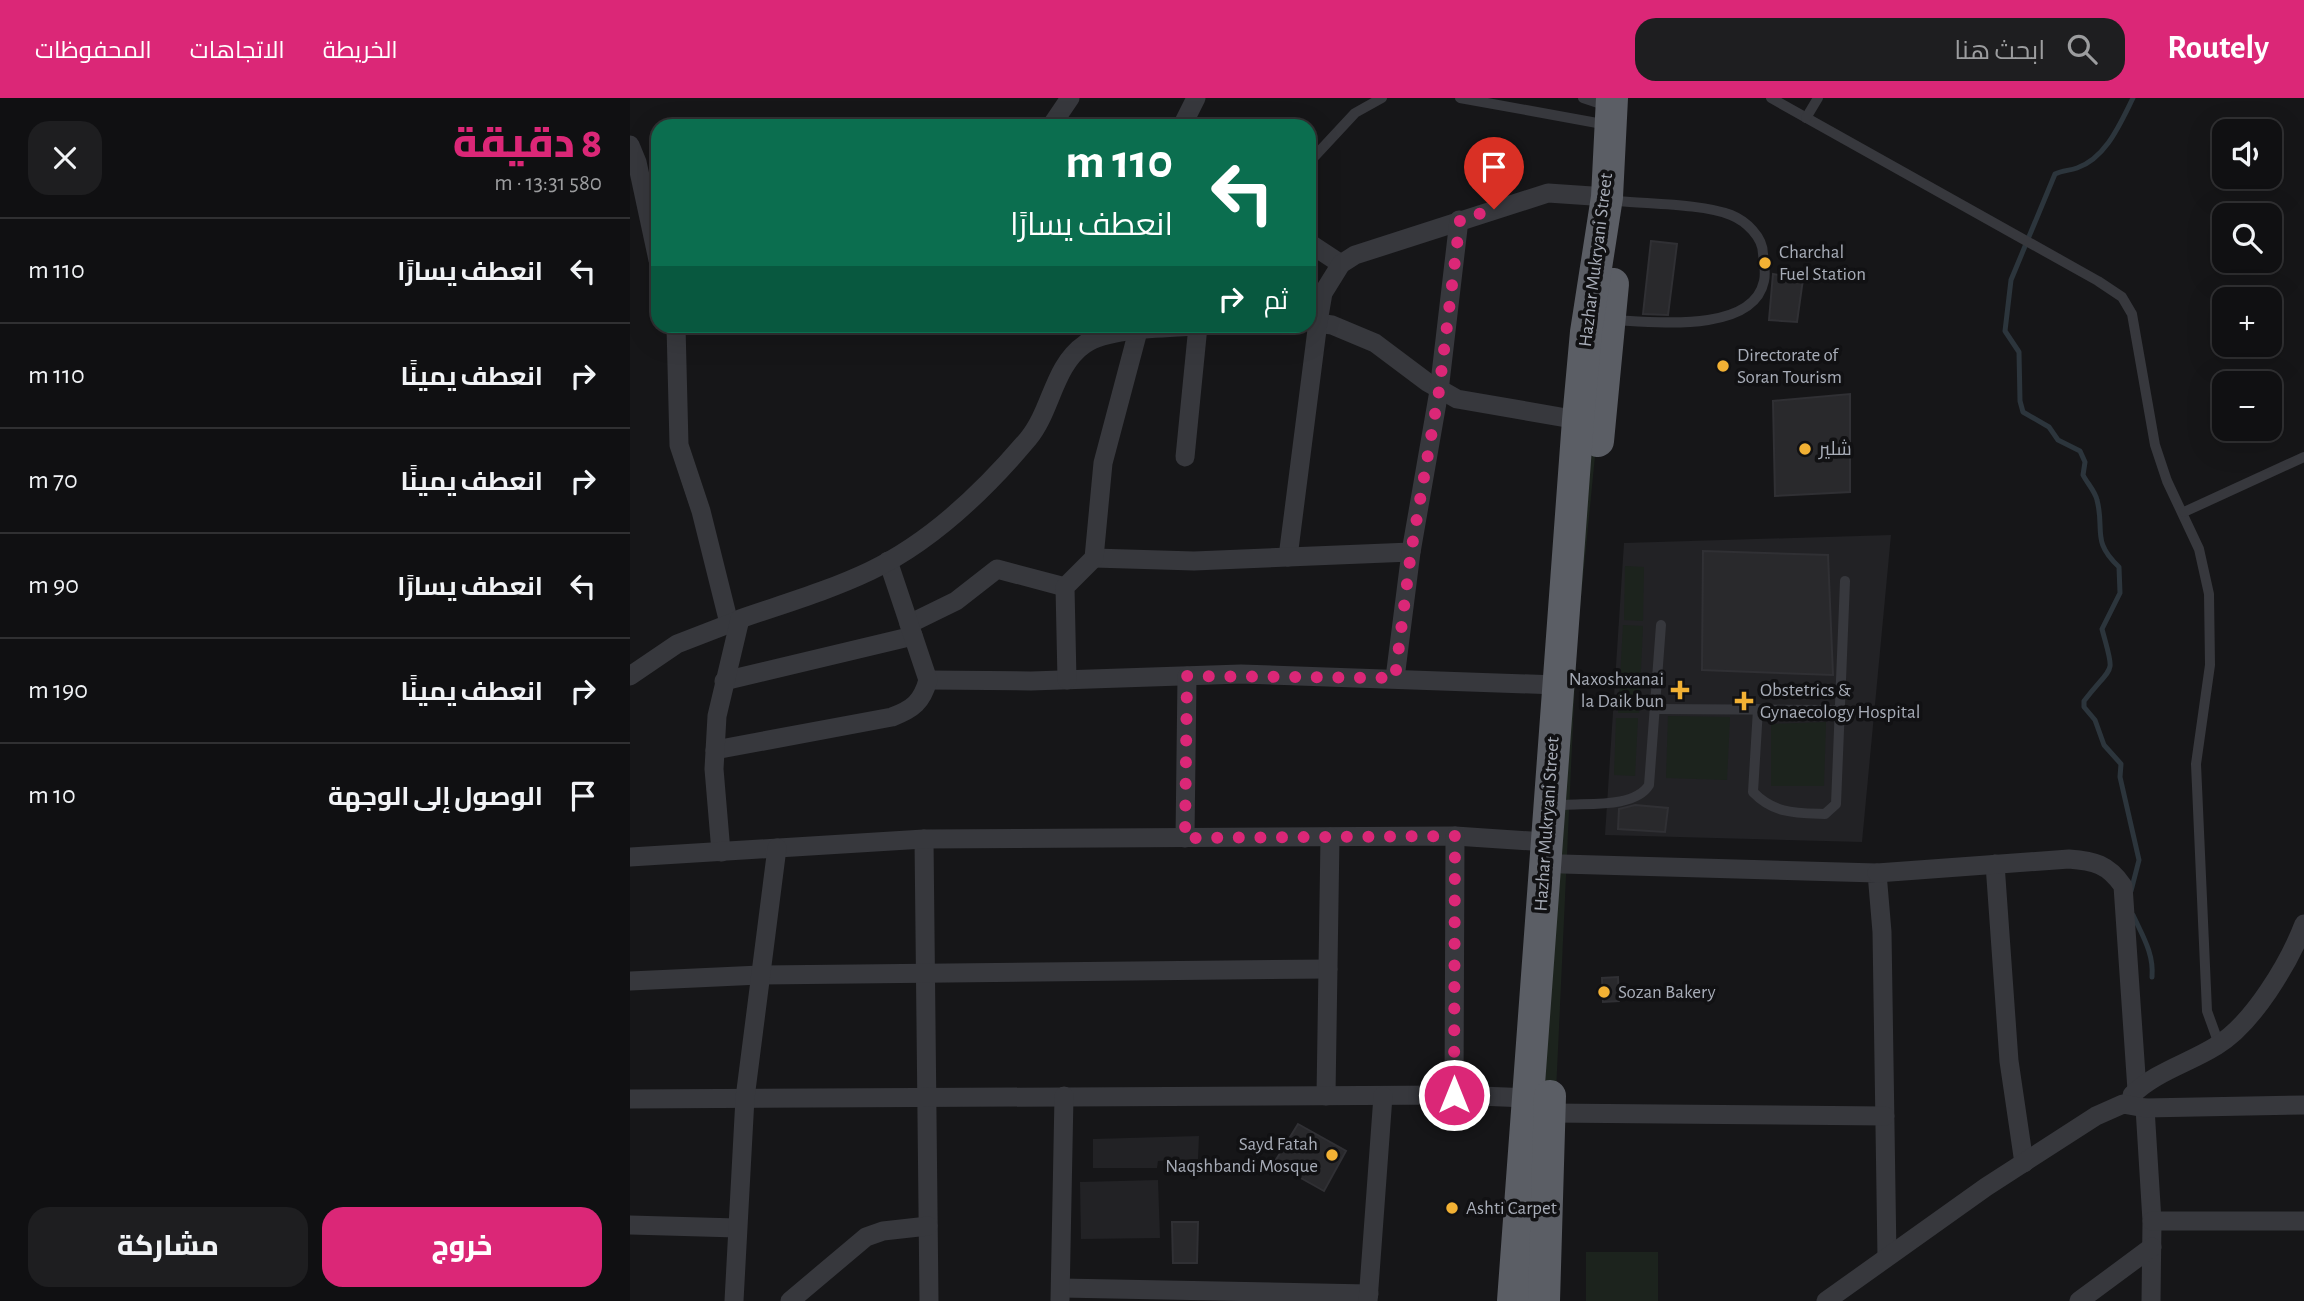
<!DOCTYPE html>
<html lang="ar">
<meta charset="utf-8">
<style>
body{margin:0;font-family:"Alegreya Sans",Cairo,sans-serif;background:#1e1e20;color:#f1f3f6;direction:rtl;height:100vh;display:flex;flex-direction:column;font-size:26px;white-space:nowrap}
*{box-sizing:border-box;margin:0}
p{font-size:23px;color:#9c9d9f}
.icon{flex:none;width:38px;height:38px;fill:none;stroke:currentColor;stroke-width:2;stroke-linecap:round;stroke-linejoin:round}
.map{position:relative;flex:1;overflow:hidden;direction:ltr}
.sheet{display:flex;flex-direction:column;background:#101012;width:630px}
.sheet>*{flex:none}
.hud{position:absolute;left:21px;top:21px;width:665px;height:214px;border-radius:21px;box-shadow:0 7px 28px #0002,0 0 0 2px #303032;direction:rtl;background:#0b6e4f;color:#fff;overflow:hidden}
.buttons{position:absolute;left:1582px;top:21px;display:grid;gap:14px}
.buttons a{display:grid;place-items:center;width:70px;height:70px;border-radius:14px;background:#101012;box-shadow:0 7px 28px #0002,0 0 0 2px #303032;font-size:35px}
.pin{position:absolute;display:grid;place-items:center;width:60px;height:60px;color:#fff;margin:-72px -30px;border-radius:50% 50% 50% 0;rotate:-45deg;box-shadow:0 0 7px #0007}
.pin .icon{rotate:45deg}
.me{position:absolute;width:77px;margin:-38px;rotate:0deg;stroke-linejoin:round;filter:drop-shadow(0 0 5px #0008)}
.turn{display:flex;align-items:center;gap:24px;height:147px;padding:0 28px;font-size:32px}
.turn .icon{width:91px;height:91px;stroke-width:2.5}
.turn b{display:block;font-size:49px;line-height:60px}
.then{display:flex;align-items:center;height:66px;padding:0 28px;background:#0003;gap:14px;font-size:26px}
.round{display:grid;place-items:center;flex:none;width:74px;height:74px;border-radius:21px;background:#1e1e20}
.head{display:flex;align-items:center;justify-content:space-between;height:119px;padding:0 28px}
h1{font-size:42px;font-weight:800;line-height:52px;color:#db2777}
.action{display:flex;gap:14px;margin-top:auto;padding:14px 28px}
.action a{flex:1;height:80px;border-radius:21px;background:#db2777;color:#fff;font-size:28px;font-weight:800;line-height:80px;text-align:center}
.action a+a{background:#1e1e20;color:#f1f3f6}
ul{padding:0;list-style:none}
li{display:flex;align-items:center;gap:21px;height:105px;padding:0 28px;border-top:2px solid #303032}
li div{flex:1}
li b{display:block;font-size:26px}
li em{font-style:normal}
header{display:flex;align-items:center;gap:42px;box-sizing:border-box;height:98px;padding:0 35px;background:#db2777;color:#fff}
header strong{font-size:33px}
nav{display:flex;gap:38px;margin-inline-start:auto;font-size:24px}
.search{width:490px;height:63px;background:#1e1e20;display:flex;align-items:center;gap:18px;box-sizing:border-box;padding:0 24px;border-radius:21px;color:#9c9d9f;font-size:26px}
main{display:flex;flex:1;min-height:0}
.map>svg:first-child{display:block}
.built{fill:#222225}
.green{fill:#1c231d}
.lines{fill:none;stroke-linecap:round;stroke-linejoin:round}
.stream{stroke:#2c353c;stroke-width:5}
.building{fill:#29292c;stroke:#303034;stroke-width:2}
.service{stroke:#37383d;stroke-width:10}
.minor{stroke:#37383d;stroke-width:19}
.trunk{stroke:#5b5e65;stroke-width:32}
.route{stroke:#db2777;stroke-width:12;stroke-dasharray:0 21.6}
.poi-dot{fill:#f2b134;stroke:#111113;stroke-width:2.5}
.labels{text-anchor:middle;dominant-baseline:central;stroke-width:7;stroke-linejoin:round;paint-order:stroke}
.poi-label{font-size:19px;fill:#a8adb8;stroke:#111113;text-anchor:start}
.street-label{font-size:19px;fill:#a8adb8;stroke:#111113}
</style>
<header>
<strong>Routely</strong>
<div class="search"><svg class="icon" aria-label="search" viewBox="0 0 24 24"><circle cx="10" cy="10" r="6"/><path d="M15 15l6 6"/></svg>ابحث هنا</div>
<nav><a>الخريطة</a><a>الاتجاهات</a><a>المحفوظات</a></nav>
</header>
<main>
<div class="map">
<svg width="1674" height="1203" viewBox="0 0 1674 1203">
<rect width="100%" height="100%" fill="#161618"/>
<g class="built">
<path d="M1261,437L1232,744L975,737L994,445Z"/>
<path d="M569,1038L568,1061L528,1063L527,1070H463V1041Z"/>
<path d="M528,1082L530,1140L451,1141L450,1084Z"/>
</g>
<g class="green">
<path d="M951,332L967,338L947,540L922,1081H907Z"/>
<path d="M995,468L1014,469L1013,523L994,522Z"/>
<path d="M993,527L1013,528L1009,615H988Z"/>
<path d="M1038,618L1100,619L1097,682L1036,680Z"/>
<path d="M986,620H1008L1005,678L984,677Z"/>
<path d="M1196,624L1194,688H1141V626Z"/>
<rect x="956" y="1154" width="72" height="49"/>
</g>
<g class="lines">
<g class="stream">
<path d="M1501,793L1509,762L1490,679L1491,666L1474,647L1465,622L1454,609V603C1485,563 1485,580 1472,531L1490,495L1489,469C1461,443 1475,432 1467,402C1465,393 1457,385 1453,377L1455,364L1450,353L1428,342L1419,329L1393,314L1390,303L1389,254L1375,233L1381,182L1425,76C1433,72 1439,73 1447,70C1476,60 1490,26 1503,0"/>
<path d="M1503,817C1512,837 1524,855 1522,879"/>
</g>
</g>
<g class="building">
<path d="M1021,143L1047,146L1038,217L1013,216Z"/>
<path d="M1143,176L1173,181L1167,224L1139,222Z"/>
<path d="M1220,296V394L1145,398L1143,303Z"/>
<path d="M1073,453L1198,457L1203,577L1072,572Z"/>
<path d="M1005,707L1038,710L1035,734L988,731L989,711Z"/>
<path d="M988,879L989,903L973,904L972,880Z"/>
<path d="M668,1026L716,1053L694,1093L644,1065Z"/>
<path d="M542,1124H568L567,1165H543Z"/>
</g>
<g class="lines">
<g class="service">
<path d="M830,0L978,27"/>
<path d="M953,0L977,8"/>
<path d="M1141,0L1468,183L1492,199L1502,216L1525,347L1537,383L1569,451L1579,496L1580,567L1566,666L1577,913L1589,946"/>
<path d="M1176,20L1188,0"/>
<path d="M685,58L725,15L752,0"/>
<path d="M984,222C1023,224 1123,236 1134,183C1136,175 1134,164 1133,156C1133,139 1116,123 1101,117C1074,106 1019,106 989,103"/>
<path d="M1554,414L1674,359"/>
<path d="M1025,611L1212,612"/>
<path d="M1128,611L1123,694C1144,716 1166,715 1195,716L1206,706L1215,483"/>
<path d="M934,707C958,705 1005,710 1019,687L1031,527"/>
</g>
<g class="minor">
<path d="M421,28L440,0"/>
<path d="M552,28L566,0"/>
<path d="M0,47L7,64L28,162"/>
<path d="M679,145L711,166"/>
<path d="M679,224L702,227L745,245L797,284L827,301L948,322"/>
<path d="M46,228L49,347L71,413L99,525"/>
<path d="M555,359L568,228"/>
<path d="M658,459L688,224L693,195L711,166L725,157L918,95L977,99"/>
<path d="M464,460L564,463L781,454"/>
<path d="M279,526L326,503L367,471L435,489"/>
<path d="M0,578L47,546L109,522"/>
<path d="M765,580L781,454L809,293L829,122"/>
<path d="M298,582L401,583L611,576L927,587"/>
<path d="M437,582L435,489L464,460L473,365L508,233"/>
<path d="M94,583L283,538"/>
<path d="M85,652L262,619C283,611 292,604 298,582L258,463"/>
<path d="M555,740L557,578"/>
<path d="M294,741L299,1203"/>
<path d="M91,754L84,671L87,618L110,521C153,506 198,493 240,473C301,444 355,392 398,341C422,312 423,268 455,246C477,230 536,230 564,228"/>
<path d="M0,759L294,741L825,738L916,744"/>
<path d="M932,766L1247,775L1252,834L1257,1159"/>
<path d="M1365,766L1379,963L1394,1065"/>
<path d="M1247,775L1439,761C1464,763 1478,766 1493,788L1507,992"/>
<path d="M0,883L130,877L698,871"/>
<path d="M824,997L825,738"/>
<path d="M1502,997C1525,974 1559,965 1586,948C1623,926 1659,865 1674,826"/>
<path d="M696,998L700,739"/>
<path d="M0,1001L824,997L899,1000"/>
<path d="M1515,1010L1522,1123L1521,1203"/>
<path d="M919,1015L1255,1018"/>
<path d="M1522,1123H1674"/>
<path d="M0,1127L107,1130"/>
<path d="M431,1190L739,1196"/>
<path d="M430,1202L434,998"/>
<path d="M104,1203L115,1000L147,750"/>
<path d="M160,1203L236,1139L253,1133L298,1128"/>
<path d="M738,1203L753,998"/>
<path d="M1196,1203L1356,1089L1466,1018L1493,1006L1515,1010L1674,1007"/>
<path d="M1449,1203L1522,1149"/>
</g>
<g class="trunk">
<path d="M968,343L983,186"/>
<path d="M883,1203L948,322L956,234L977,99L982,0"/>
<path d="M914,1203L920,998"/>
</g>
</g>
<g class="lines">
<path class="route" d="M824,997L825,738L555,740L557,578L765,580L781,454L809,293L830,122L864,111"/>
</g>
<g class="poi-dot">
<circle cx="1135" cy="165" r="7"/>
<circle cx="1093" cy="268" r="7"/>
<circle cx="1175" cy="351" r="7"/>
<path d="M1046.5 581.5h7v7h7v7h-7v7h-7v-7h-7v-7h7z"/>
<path d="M1110.5 592.5h7v7h7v7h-7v7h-7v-7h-7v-7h7z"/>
<circle cx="974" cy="894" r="7"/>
<circle cx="702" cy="1057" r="7"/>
<circle cx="822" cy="1110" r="7"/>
</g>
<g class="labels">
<g class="poi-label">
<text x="1149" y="154">Charchal<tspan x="1149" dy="22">Fuel Station</tspan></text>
<text x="1107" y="257">Directorate of<tspan x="1107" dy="22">Soran Tourism</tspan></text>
<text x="1189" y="351">شلير</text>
<text x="1034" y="581" text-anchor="end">Naxoshxanai<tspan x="1034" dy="22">la Daik bun</tspan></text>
<text x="1130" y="592">Obstetrics &amp;<tspan x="1130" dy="22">Gynaecology Hospital</tspan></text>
<text x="988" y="894">Sozan Bakery</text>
<text x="688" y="1046" text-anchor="end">Sayd Fatah<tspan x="688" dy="22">Naqshbandi Mosque</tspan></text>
<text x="836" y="1110">Ashti Carpet</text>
</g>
<g class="street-label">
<text transform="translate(966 162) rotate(-83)">Hazhar Mukryani Street</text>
<text transform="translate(917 726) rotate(-86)">Hazhar Mukryani Street</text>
</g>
</g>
</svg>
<div class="buttons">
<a><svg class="icon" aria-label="sound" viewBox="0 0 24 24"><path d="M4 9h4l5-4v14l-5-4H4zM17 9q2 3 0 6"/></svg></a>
<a><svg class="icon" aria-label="search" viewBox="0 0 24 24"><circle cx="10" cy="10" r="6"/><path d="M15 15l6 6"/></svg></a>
<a>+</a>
<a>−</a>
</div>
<div class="pin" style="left:864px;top:111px;background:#d93025"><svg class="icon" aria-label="arrive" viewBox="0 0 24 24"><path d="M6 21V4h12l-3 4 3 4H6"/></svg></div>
<svg class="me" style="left:824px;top:997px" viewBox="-20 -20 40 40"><circle r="17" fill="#db2777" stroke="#fff" stroke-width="3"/><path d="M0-11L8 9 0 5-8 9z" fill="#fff"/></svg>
<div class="hud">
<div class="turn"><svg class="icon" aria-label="left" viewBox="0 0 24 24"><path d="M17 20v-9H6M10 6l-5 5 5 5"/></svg><div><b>110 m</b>انعطف يسارًا</div></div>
<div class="then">ثم<svg class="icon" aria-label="right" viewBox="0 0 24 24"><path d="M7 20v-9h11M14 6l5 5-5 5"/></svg></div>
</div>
</div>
<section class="sheet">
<div class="head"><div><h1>8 دقيقة</h1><p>580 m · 13:31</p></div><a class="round"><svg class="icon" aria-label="close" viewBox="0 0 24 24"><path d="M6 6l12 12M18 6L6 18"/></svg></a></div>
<ul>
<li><svg class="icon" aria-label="left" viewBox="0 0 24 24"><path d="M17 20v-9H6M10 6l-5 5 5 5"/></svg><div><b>انعطف يسارًا</b></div><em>110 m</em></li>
<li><svg class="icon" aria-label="right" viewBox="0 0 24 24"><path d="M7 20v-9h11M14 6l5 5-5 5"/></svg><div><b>انعطف يمينًا</b></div><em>110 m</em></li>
<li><svg class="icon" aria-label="right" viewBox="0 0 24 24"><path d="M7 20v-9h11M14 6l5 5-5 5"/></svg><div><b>انعطف يمينًا</b></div><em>70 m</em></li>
<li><svg class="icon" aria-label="left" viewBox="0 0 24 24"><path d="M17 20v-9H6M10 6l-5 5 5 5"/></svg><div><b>انعطف يسارًا</b></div><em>90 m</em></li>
<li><svg class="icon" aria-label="right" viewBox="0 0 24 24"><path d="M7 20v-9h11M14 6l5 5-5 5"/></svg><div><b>انعطف يمينًا</b></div><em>190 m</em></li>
<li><svg class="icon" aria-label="arrive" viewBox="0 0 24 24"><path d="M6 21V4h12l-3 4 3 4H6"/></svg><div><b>الوصول إلى الوجهة</b></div><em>10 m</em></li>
</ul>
<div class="action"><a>خروج</a><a>مشاركة</a></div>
</section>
</main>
